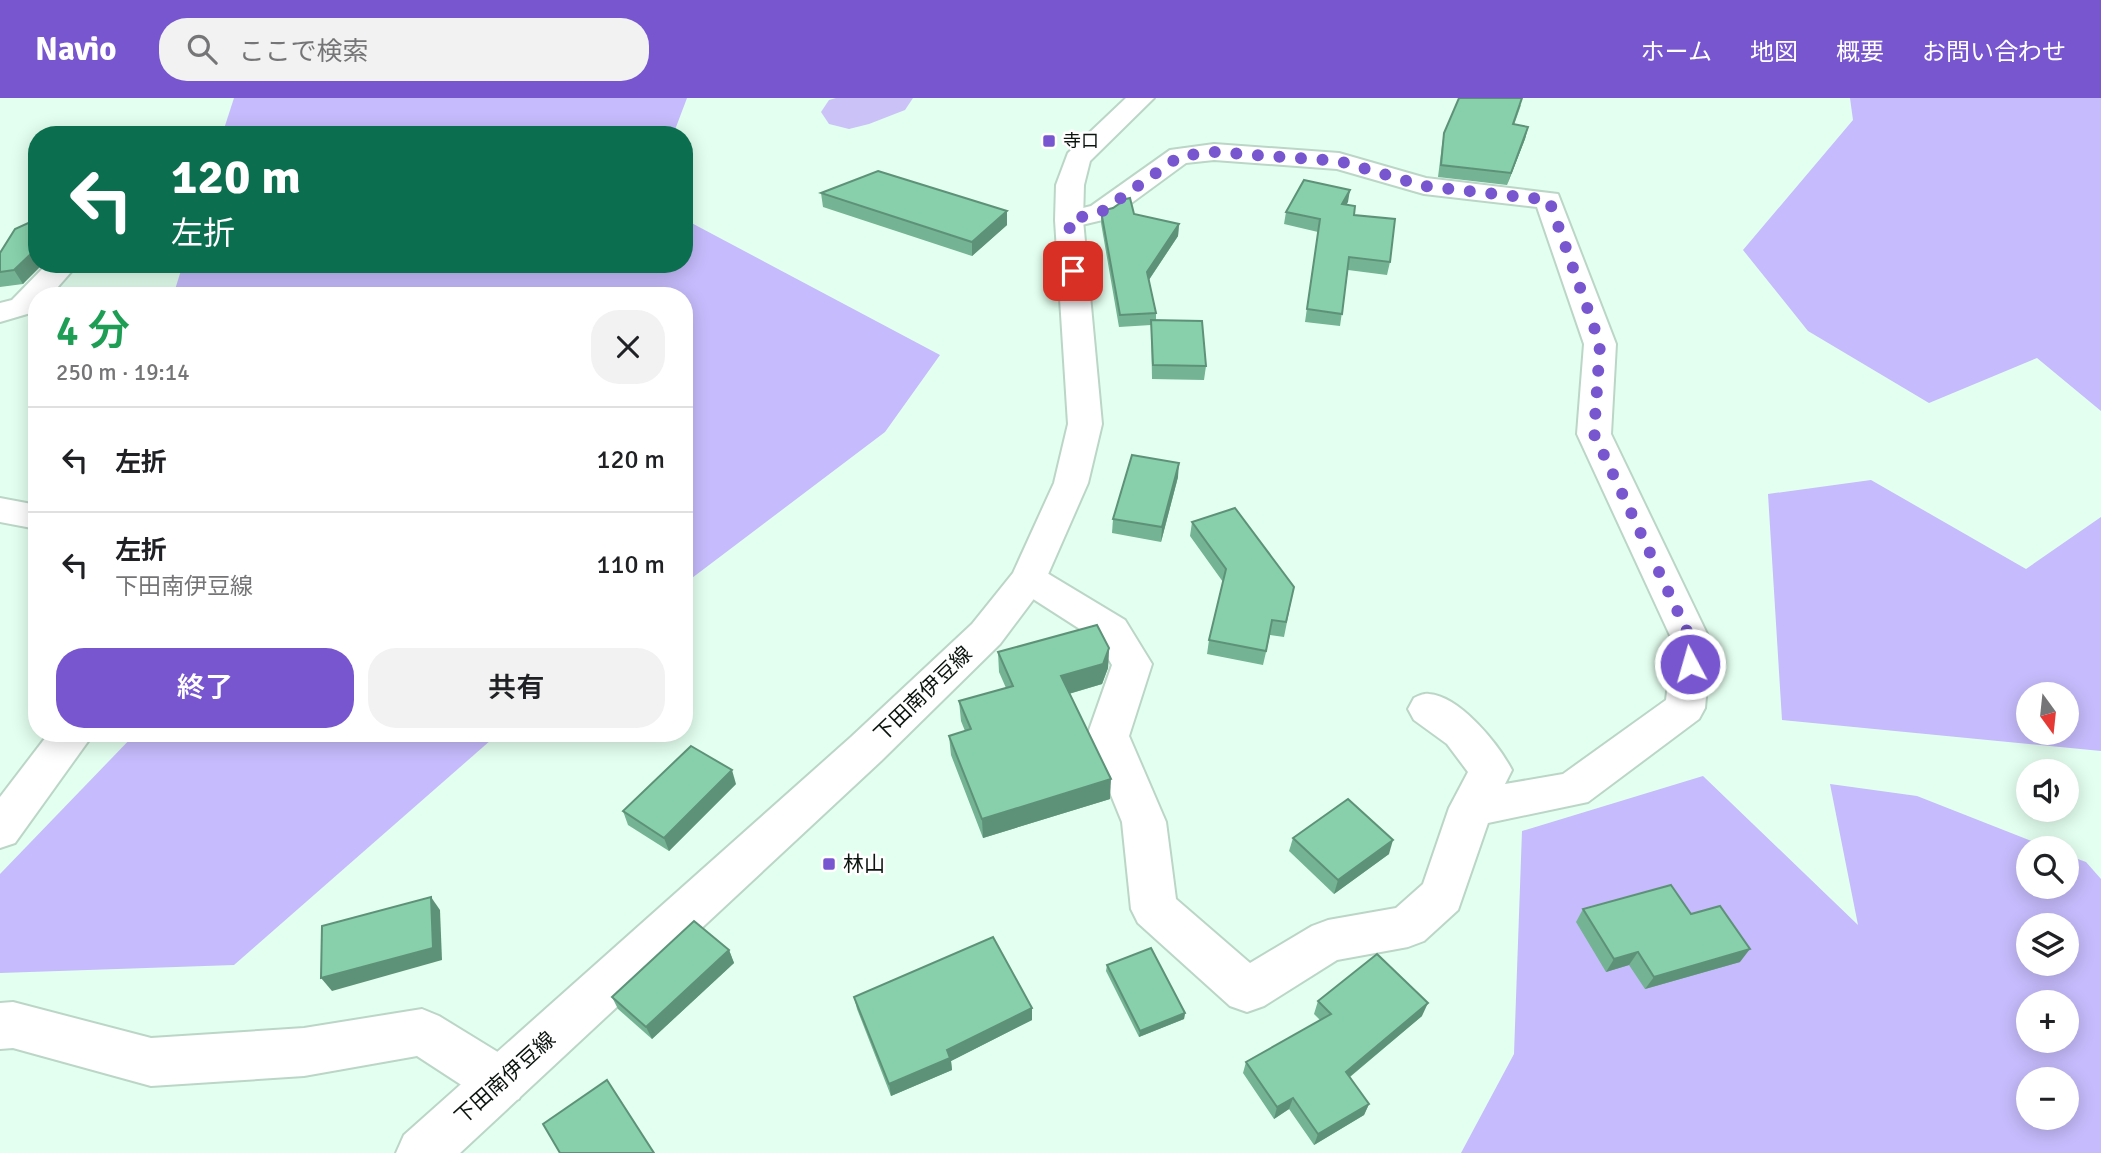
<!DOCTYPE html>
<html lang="ja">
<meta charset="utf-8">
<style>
body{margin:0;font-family:Signika,"Noto Sans JP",sans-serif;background:#f2f2f2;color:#202124;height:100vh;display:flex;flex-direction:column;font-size:26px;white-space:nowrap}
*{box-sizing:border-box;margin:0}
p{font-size:23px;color:#757577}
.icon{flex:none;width:38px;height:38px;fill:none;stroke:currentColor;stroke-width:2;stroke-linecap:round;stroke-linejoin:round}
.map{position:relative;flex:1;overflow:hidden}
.details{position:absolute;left:28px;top:189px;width:665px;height:455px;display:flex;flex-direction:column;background:#fff;border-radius:28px;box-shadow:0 4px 18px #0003}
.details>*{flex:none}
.top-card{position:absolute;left:28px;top:28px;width:665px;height:147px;border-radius:28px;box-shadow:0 4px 18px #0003;background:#0b6e4f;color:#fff;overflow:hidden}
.needle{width:46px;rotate:165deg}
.fabs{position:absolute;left:2016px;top:584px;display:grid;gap:14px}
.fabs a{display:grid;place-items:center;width:63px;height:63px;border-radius:50%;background:#fff;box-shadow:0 4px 18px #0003;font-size:35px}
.pin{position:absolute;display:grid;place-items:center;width:60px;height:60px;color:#fff;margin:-30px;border-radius:14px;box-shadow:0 4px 10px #0006}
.me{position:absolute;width:77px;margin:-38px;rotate:354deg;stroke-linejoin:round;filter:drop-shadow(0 0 5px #0008)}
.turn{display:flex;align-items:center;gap:24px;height:147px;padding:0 28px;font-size:32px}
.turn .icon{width:91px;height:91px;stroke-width:2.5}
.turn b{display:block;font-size:49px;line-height:60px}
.round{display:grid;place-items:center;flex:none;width:74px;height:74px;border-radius:28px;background:#f2f2f2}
.summary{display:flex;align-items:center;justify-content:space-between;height:119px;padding:0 28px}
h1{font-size:42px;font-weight:600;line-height:52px;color:#1e9e55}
.cta{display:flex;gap:14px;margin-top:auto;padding:14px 28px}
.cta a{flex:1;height:80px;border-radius:28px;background:#7756d0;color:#fff;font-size:28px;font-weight:600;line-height:80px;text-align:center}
.cta a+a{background:#f2f2f2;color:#202124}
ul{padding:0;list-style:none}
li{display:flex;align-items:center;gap:21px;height:105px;padding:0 28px;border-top:2px solid #e0e0e0}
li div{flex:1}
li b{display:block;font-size:26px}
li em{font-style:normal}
header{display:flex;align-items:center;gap:42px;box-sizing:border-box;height:98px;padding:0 35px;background:#7756d0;color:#fff}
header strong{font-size:33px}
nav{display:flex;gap:38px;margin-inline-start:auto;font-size:24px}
.search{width:490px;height:63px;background:#f2f2f2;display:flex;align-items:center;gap:18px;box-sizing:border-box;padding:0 24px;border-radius:28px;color:#757577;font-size:26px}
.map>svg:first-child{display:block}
.forest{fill:#c6bbfc;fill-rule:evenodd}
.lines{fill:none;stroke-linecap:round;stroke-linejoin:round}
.river{fill:#cbc3f7;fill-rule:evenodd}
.minor-casing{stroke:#bbd6c7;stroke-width:4}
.secondary-casing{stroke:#bbd6c7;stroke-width:4}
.minor{fill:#fff;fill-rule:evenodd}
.secondary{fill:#fff;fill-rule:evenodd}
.wall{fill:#74b393}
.shaded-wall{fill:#5e9278}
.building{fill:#87d0ab;stroke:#5e9278;stroke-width:2}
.route{stroke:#7756d0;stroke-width:12;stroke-dasharray:0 21.6}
.poi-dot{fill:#7756d0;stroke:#fff;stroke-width:2.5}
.labels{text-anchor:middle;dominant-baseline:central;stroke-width:5;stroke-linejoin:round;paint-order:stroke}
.far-poi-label{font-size:18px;fill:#0b140f;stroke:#fff;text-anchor:start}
.street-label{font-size:21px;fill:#0b140f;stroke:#fff}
.poi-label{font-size:21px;fill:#0b140f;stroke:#fff;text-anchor:start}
</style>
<header>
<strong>Navio</strong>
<div class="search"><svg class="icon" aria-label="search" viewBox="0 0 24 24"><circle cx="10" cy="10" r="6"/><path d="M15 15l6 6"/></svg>ここで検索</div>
<nav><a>ホーム</a><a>地図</a><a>概要</a><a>お問い合わせ</a></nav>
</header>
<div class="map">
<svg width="2101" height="1055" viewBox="0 0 2101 1055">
<rect width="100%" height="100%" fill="#e3ffef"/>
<g class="forest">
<path d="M234,0H687L673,37H222Z"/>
<path d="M1850,0H2101V313L2037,260L1929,305L1808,233L1743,152L1853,22Z"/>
<path d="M684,121L940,257L885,334L684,486V198H173L183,166H684Z"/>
<path d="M1871,382L2026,471L2101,419V653L1782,622L1768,396ZM2028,597H2067V635H2028Z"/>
<path d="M136,635H499L234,867L0,875V776Z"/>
<path d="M1703,678L1858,827L1830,686L1917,698L2052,751H2028V789H2067V757L2086,764L2101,781V1055H1461L1514,956L1522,733ZM2028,828H2067V866H2028ZM2028,905H2067V943H2028ZM2028,982H2067V1020H2028Z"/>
</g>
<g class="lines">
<path class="river" d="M836,0H913L905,12L869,26L849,31L829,26L821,14L829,2Z"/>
<g class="minor-casing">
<g id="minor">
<path d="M1214,46L1339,55L1426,80L1558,96L1616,246L1611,336L1711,544L1705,610L1699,621L1588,704L1488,725L1458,812L1424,843L1408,849L1337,862L1264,908L1247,914L1230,908L1138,825L1131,811L1122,724L1087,638L1112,567L1097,542L1016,490L1010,481L1016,472L1029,468L1042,472L1125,522L1152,566L1129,638L1166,724L1176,801L1250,865L1312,828L1328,822L1396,810L1423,786L1449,710L1468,674L1447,646L1414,622L1408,611L1414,600C1418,598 1425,595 1429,596C1460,598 1499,647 1512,672L1505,686L1563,676L1666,602L1673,544L1577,336L1584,246L1537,109L1424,96L1337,71L1214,62L1186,65L1111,120L1069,130L1059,128L1055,122L1059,116L1091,108L1170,52Z"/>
<path d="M47,166H78L50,198H37V211L34,214L0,224V205L12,202Z"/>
<path d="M0,400L37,407V431L0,424Z"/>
<path d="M49,635H94L15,745L0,750V699Z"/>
<path d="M13,904L151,940L304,930L422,911L439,918L519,967L526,984L519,1001L501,1008L483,1001L417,958L304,978L151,988L13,950L0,951V905Z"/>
</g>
</g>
<g class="secondary-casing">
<path id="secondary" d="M1126,0H1154L1090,63L1084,87L1083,122L1102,326L1088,385L1042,490L1000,546L881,663L460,1055H396L404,1037L851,639L972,526L1013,475L1054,385L1068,326L1055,122L1056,87L1068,55Z"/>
</g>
<use href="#minor" class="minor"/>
<use href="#secondary" class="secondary"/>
</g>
<g class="wall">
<path d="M1521,7L1514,27L1528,29L1525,41L1507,87L1438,79L1442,47L1444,35Z"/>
<path d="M1350,92L1346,107L1390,164L1387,177L1348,172L1340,228L1305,224L1318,134L1284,126L1286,114Z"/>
<path d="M821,95L1007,127L972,158L823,109Z"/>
<path d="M1101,113L1134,116L1179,126L1178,138L1149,182L1156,215V222L1206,268L1204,282L1152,281L1151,227L1119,229L1101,125Z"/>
<path d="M37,121V166L23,186L0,189V155Z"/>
<path d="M1178,379L1161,444L1112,435L1113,421Z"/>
<path d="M1192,424L1294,489L1284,539L1270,537L1263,567L1207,556L1209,542L1223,484L1190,438Z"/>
<path d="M1109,550L1108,570L1102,586L1069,596L1110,701L983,740L951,657L949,638L965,633L961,623L959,603L1006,590L999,574L998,554Z"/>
<path d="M736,686L669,753L628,727L623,713Z"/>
<path d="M1293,740L1389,756L1334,796L1289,753Z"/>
<path d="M1583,811L1691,816L1740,864L1645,891L1629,867L1606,874L1576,824Z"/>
<path d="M729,852L734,865L652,941L618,911L612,899Z"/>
<path d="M1107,867L1185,915L1184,921L1139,939L1106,873Z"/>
<path d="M854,899L1032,922L951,963L952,972L891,998L857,911Z"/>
<path d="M1318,903L1422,918L1350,979L1369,1006L1364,1017L1314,1047L1289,1011L1274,1021L1243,975L1246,964L1320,922L1314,916Z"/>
</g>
<g class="shaded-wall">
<path d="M1528,29L1525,41L1507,87L1511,75Z"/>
<path d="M1350,92L1348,104L1340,119L1342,106Z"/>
<path d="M1007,113V127L972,158V144Z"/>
<path d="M1179,126L1178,138L1146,186L1147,174Z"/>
<path d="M36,150L37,166H43L23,186L14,172Z"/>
<path d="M1179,365L1178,379L1161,444L1162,429Z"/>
<path d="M1109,550L1108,570L1102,586L1061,598V578Z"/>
<path d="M732,672L736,686L669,753L664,740Z"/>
<path d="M1111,681L1110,701L983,740L982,721Z"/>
<path d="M1393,742L1389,756L1334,796L1338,782Z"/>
<path d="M431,799L440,812L442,862L332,893L321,880Z"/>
<path d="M1750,851L1740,864L1645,891L1654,879Z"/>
<path d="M729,852L734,865L652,941L646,929Z"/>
<path d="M1638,854L1629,867L1606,874L1614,861Z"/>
<path d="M1428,905L1422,918L1341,986L1346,974Z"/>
<path d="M1032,910V922L951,963L952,972L891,998L889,986L947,952Z"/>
<path d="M1185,915L1184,921L1139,939L1140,933Z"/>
<path d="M1293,1000L1289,1011L1274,1021L1277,1009Z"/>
<path d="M1369,1006L1364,1017L1314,1047L1318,1036Z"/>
</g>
<g class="building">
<path d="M1459,0H1522L1513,26L1528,29L1511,75L1441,67L1444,35Z"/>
<path d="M878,73L1007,113L972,144L821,95Z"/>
<path d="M1304,82L1350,92L1342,106L1355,108L1354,117L1395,121L1390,164L1349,159L1342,216L1307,211L1320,121L1286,114Z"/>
<path d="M1130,100L1134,116L1179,126L1147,174L1156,215L1120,217L1101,113L1113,110L1126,101Z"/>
<path d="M37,121V150L14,172L0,174V155L15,131Z"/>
<path d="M1151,222L1202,223L1206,268L1153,267Z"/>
<path d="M1132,357L1179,365L1162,429L1113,421Z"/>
<path d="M1235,410L1294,489L1286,524L1272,522L1266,553L1209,542L1226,471L1192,424Z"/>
<path d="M1097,527L1109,550L1103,566L1061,578L1111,681L982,721L949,638L971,631L959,603L1013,588L998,554Z"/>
<path d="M691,648L732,672L664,740L623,713Z"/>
<path d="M1348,701L1393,742L1338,782L1293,740Z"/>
<path d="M1671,787L1691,816L1720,808L1750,851L1654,879L1638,854L1614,861L1583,811Z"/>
<path d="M431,799L433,850L321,880L322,828Z"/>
<path d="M694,823L729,852L646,929L612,899Z"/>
<path d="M993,839L1032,910L947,952L950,960L889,986L854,899Z"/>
<path d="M1151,850L1185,915L1140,933L1107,867Z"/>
<path d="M1377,856L1428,905L1346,974L1369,1006L1318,1036L1293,1000L1277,1009L1246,964L1331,916L1318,903Z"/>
<path d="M607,982L654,1055H560L543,1026Z"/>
</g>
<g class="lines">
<path class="route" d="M1073,173L1069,122L1101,114L1180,58L1214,54L1339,63L1424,88L1549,102L1600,246L1594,336L1692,544L1690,566"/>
</g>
<g class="poi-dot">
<rect x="1042" y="36" width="14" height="14" rx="3.5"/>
<rect x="822" y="759" width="14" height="14" rx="3.5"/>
</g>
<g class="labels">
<g class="far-poi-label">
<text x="1063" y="43">寺口</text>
</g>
<g class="street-label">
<text transform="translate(923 596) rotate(-44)">下田南伊豆線</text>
<text transform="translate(505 980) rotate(-42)">下田南伊豆線</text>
</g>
<g class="poi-label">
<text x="843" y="766">林山</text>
</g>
</g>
</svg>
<div class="fabs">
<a><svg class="needle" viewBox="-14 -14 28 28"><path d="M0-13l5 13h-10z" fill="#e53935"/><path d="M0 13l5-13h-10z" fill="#757577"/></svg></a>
<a><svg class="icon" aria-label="sound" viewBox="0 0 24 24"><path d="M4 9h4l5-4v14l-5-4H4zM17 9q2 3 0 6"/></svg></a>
<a><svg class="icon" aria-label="search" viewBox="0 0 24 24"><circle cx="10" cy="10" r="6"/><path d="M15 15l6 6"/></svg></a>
<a><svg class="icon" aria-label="layers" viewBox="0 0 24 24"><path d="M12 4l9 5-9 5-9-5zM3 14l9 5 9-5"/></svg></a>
<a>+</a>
<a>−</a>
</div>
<div class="pin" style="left:1073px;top:173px;background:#d93025"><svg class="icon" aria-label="arrive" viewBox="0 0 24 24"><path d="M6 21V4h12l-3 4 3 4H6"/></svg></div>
<svg class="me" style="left:1690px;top:566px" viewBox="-20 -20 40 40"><circle r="17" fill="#7756d0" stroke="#fff" stroke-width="3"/><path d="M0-11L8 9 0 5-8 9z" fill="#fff"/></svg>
<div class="top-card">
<div class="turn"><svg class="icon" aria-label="left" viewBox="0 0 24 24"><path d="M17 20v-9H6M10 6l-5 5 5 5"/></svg><div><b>120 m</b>左折</div></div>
</div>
<section class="details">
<div class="summary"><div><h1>4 分</h1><p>250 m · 19:14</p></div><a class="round"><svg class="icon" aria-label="close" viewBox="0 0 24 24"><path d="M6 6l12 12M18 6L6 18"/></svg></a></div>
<ul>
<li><svg class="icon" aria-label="left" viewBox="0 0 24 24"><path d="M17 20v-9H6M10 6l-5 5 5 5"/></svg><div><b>左折</b></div><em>120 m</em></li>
<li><svg class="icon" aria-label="left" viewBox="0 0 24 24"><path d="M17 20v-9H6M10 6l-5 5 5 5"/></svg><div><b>左折</b><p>下田南伊豆線</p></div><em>110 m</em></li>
</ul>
<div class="cta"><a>終了</a><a>共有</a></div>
</section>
</div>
